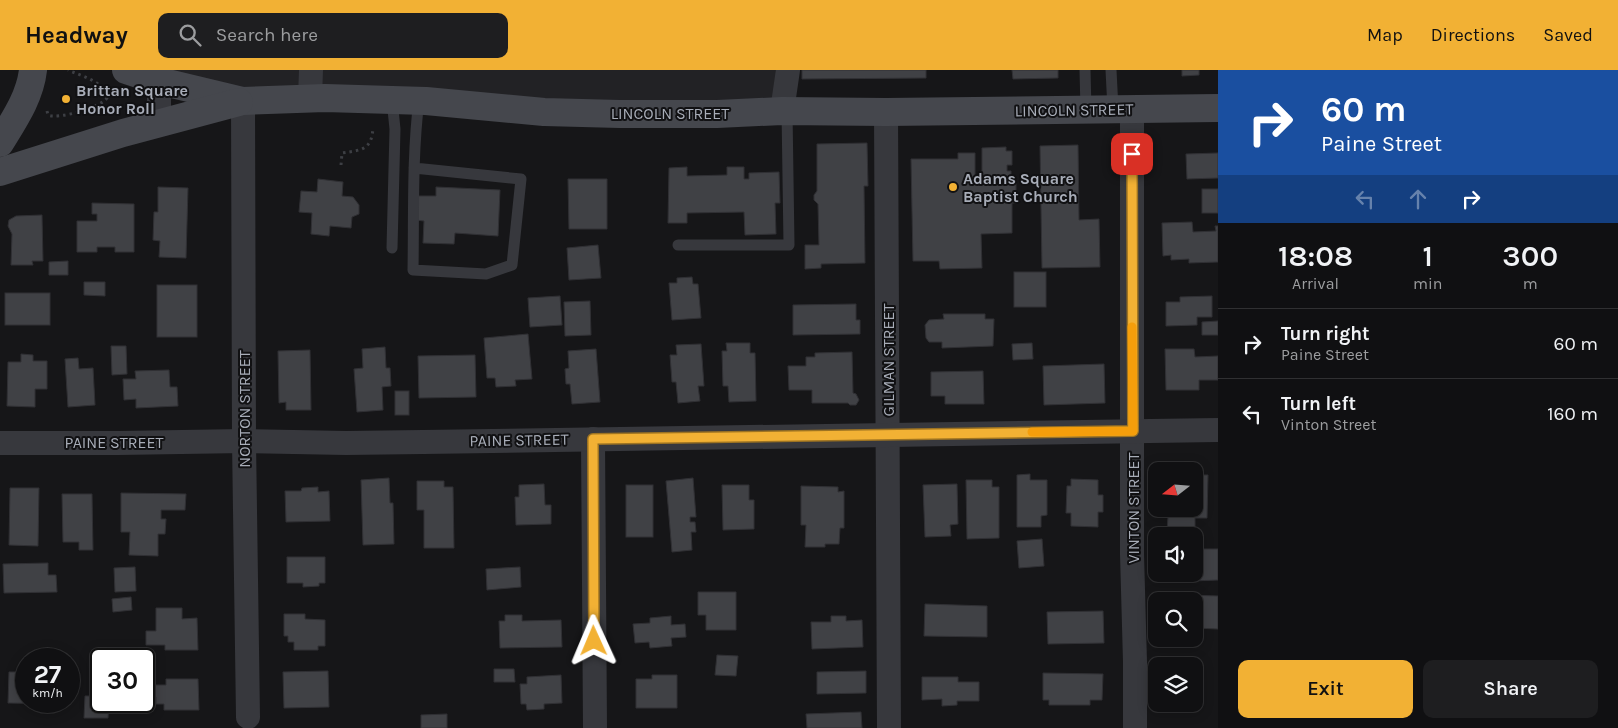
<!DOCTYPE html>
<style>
body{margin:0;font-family:Karla,sans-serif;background:#1e1e20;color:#f1f3f6;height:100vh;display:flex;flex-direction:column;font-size:19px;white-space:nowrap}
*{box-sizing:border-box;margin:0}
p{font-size:16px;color:#9c9d9f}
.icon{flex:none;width:28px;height:28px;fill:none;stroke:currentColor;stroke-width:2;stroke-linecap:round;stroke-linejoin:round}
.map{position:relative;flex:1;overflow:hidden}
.details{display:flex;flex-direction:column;background:#101012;width:400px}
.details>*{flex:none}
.banner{background:#1a4fa0;color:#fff;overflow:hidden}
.needle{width:32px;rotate:253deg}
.tools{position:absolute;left:1148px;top:392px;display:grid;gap:10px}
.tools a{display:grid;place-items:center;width:55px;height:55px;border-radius:10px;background:#101012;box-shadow:0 2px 12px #0003,0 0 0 1px #303032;font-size:25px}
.speed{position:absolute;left:15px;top:578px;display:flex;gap:10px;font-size:25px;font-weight:700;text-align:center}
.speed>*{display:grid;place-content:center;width:65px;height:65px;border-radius:50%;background:#101012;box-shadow:0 2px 12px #0003,0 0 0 1px #303032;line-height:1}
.speed small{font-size:12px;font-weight:400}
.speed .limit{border:2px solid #111;border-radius:8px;background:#fff;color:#111}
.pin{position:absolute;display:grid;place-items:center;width:42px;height:42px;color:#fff;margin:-21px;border-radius:10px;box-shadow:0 2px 8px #0006}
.me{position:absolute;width:55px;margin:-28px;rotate:359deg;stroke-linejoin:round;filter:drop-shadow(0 0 4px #0008)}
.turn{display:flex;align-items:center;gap:18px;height:105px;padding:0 20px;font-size:22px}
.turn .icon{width:65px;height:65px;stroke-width:2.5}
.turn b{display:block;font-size:35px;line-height:42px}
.lanes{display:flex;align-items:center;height:48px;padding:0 20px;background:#0003;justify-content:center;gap:25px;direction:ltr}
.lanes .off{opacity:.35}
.eta{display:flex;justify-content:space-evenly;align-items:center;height:85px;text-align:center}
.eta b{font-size:30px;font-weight:600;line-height:35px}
.action{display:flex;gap:10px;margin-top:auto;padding:10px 20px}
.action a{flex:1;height:58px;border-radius:10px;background:#f2b134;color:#111;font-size:20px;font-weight:600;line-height:58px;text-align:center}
.action a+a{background:#1e1e20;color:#f1f3f6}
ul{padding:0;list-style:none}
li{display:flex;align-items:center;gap:15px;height:70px;padding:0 20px;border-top:1px solid #303032}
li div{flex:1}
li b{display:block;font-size:19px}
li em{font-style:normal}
header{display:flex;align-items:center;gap:30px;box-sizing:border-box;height:70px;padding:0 25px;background:#f2b134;color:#111}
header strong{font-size:24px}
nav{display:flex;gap:28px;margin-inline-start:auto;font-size:18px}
.search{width:350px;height:45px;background:#1e1e20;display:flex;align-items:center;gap:12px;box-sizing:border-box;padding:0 18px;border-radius:10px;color:#9c9d9f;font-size:19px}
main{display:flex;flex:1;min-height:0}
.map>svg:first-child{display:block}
.built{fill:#222225}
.building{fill:#404145;stroke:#303034}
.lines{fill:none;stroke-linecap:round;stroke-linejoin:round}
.path{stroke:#3d3f44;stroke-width:3;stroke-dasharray:2.5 4;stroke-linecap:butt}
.lane{stroke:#37383d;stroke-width:11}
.street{stroke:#37383d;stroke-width:24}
.secondary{stroke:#45474d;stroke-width:28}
.route-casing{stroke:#9d7322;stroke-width:12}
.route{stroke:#f2b134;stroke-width:9}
.slow{stroke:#f59e0b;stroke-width:9}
.poi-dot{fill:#f2b134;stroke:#111113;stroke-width:2}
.labels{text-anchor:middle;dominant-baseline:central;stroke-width:4;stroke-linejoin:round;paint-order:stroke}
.poi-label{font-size:16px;font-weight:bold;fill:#a8adb8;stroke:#111113;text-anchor:start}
.street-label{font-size:16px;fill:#a8adb8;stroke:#111113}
</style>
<header>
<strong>Headway</strong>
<div class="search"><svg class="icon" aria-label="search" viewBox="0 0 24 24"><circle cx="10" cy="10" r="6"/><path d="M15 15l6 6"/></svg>Search here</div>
<nav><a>Map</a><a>Directions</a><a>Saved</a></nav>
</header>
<main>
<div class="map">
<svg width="1218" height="658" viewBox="0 0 1218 658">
<rect width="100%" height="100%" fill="#161618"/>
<path class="built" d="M159,0H788L782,41L243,31Z"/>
<g class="building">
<path d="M802,0H926V8L802,9Z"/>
<path d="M1012,0H1058V8L1013,9Z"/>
<path d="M1182,0H1199V5L1182,6Z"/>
<path d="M867,73L868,116H864L865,193L821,194V198L805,199V175H819L818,134L814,130V125L817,121V74Z"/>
<path d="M1078,75L1079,150L1099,149L1100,197L1042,198L1040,76Z"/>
<path d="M1006,77V81H1012V95H1007V101H1011V113H1016V133H1012V163L981,164L982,198L940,199L939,191H913L911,89H958V83H975V114H982V78Z"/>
<path d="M1218,83V108L1187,109L1186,84Z"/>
<path d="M687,97V106L727,105V97H744V109H749V103L779,102L780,133H775L776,164L745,165L744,142L687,143V153H668L669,98Z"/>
<path d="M318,109L343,112L342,126L353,127L359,135V144L352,147L351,158L330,156L329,166L311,164L312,143L299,142L301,121L317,122Z"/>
<path d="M568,109H607V159H569Z"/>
<path d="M158,117L188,118L186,188L159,187L160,171L153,170L154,142H158Z"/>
<path d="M436,117L500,120L498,166L455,163L454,174L423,173L424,151L416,150L417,126H436Z"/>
<rect x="1202" y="119" width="16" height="24"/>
<path d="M92,133L134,134V182H115V177H97V182H77V151H97V144H92Z"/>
<path d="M42,145L43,191H32L33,195H11L12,164L8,156L9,150L16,146Z"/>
<path d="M1192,152L1193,162L1216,161L1215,156H1218V192L1189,193V189L1171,190V185L1163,186L1162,153Z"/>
<path d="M598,175L601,208L569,210L567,178Z"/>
<path d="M68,191V205H49V192Z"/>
<rect x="1014" y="202" width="32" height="35"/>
<path d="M692,207L693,214H698L701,248L672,250L669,213H677V208Z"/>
<path d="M84,212H105V226L84,225Z"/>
<rect x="157" y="215" width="40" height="52"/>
<rect x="5" y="223" width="45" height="32"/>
<path d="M560,226L562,255L530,257L528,228Z"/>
<path d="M1212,226V247H1197V255L1166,256V232H1180V227Z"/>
<path d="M590,231L591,265L565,266L564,232Z"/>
<path d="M856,234V250H860V264L793,265V235Z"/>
<path d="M943,244H985V249H994L993,276L942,278V272H929L926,268L925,255L929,250L944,249Z"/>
<path d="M1218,251V265H1202V252Z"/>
<path d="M528,264L532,309L515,310L516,316L496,317L495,308H487L484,268Z"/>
<path d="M726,273H750V283H755L756,331L729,332L728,316H723L722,281H727Z"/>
<path d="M1032,273L1033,289L1013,290L1012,274Z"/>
<path d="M701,274L704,316H698L700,331L678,333L676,312H672L670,285H677L676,275Z"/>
<path d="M111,276H126L127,304L112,305Z"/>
<path d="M385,277L386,298H390L391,316L382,317L383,340L357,342L354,299L363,298L362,279Z"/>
<path d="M596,279L600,332L572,334L570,314H566L565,299L569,298L568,281Z"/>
<path d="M1165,279H1194L1195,287L1218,286V310H1199V320H1166Z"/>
<path d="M310,280L311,340H286V332L279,333L278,281Z"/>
<path d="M852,282L853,323L856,324L859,330L856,335H850L848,333H812V320H789L788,296H806V287H815V283Z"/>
<path d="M21,284L33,285V291H47V319H35V337L7,336L8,292H21Z"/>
<path d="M475,285L476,327L419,328L418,286Z"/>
<path d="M78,288L79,299L93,298L95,335L68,337L65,289Z"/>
<path d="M1104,294L1105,333L1044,335L1043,296Z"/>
<path d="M169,300L170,317H177L178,336L136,338V329L124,330L123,309H136L135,301Z"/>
<path d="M983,301L984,334H945V326H931V302Z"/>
<rect x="395" y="321" width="14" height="24"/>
<path d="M1030,404V410H1047V445L1041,446V457H1017V405Z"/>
<path d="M1194,405H1208L1207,448H1195V461H1167L1168,447H1164V439H1194Z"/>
<path d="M389,408L390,433H393L394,474L363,475L361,410Z"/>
<path d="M693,408L696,447H690V452H695L696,462H691L692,480L672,482L666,411Z"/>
<path d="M1071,409L1098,410V425H1103V442H1098V457L1071,456V443H1066L1067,416H1071Z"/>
<path d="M966,410H992V417H999V468L967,469Z"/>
<path d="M417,411H444V417H453L454,478H424V440H417Z"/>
<path d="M544,414L545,435H551V454L516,455L515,427H519V415Z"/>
<path d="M957,414L958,454L950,455L951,466L925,467L923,415Z"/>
<rect x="626" y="415" width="27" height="52"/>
<path d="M722,415H749V430H754V459L723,460Z"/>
<path d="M801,416L838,417V422L844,421V458H840L839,474H825V477H805L806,455H801Z"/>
<path d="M318,417V422L329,421L330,451L286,452L285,421H301L302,418Z"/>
<path d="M10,418H39L38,476L9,475Z"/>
<path d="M121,423L186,424L185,440H161V449H166L165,464H158V486L129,485L130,462H121Z"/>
<path d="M62,424H92L93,480H79V472H63Z"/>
<path d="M1042,469L1044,496L1019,498L1017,471Z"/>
<path d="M1194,479H1218V510L1166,512L1165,504H1194Z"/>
<path d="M287,487H325V513H319V516L303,517V513H287Z"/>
<path d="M48,493V505H56L57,522L4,523L3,494Z"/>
<path d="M135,497L136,521L115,522L114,498Z"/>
<path d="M520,497L521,517L487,520L486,499Z"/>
<path d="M698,522H736V560H706V545H698Z"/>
<path d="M1187,525L1218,526V559L1194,558V531H1187Z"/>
<path d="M131,527L132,540L113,542L112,529Z"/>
<path d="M925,534L987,536V567L924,566Z"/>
<path d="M156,538H182V549L197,548L198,580H165V575H146V561H156Z"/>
<path d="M1103,541L1104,573L1048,574L1047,542Z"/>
<path d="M284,544H305V549L325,550V576H318V580H294V572H288V566H284Z"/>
<path d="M505,545H522V551L561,550L562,577L500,578L499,551H505Z"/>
<path d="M671,546V555L685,554L686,567L671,568L672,576L650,578L649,572L635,573L633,554L650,553V548Z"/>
<path d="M831,546H846V551L862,550L863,577L812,579L811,552H831Z"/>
<path d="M717,585L738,586L736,606L715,605Z"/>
<path d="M494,599H514L515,612H494Z"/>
<path d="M328,601L329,637L284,638L283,602Z"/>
<path d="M866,601V623L817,624V602Z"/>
<path d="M9,602H26V631H69V603H71L70,634L8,633Z"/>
<path d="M1043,603L1103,604L1102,630H1090V635H1049V630H1043Z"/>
<path d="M561,605L562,633L544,634V639L527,640L526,634H521L520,614H527V607Z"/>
<path d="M652,605H677V638H636V609H652Z"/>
<path d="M922,607H958V612H979V631H957V635L942,636V629L922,630Z"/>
<path d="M166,609H198L199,640H164V634H156V627H149L148,615H166Z"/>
<path d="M85,626H101V631H109L108,648H84Z"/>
<path d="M861,642L862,658H807L806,644Z"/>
<path d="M447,644V658H421V645Z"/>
</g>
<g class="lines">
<g class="path">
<path d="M47,41L48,45C57,50 102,37 107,28C106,12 81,6 68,0"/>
<path d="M341,95L342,83C362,80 372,80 373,57"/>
</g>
<g class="lane">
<path d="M1085,0L1086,40"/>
<path d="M1111,0L1113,39"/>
<path d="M414,98L521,109L512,195L486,204L413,200C414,143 412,86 419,30"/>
<path d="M678,175H789L787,41"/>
<path d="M392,178L395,59L392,30"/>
</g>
<g class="street">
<path d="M310,28L311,0"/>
<path d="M243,31L244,371L248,647"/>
<path d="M1132,39V484L1135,592V658"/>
<path d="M782,41L788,0"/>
<path d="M886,42L889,658"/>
<path d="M159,53V0"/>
<path d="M593,369L595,658"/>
<path d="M0,373H119L244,371L346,373L423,372L1218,360"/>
</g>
<g class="secondary">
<path d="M126,0L159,11L243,31L325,28L426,31L544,42L620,44H717L782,41L886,42L1218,38"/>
<path d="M0,73C14,50 30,27 33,0"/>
<path d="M0,102L123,63L239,32"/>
</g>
</g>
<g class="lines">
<g class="route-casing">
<path id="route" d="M594,571L593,369L1133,361L1132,84"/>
</g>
<use href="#route" class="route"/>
<path class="slow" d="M1032,362L1133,361L1132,257"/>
</g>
<g class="poi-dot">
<circle cx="66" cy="29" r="5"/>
<circle cx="953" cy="117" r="5"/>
</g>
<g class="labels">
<g class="poi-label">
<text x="76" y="20">Brittan Square<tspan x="76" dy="18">Honor Roll</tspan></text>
<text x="963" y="108">Adams Square<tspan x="963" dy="18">Baptist Church</tspan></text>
</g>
<g class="street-label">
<text transform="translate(1074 40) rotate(-1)">LINCOLN STREET</text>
<text x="670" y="43">LINCOLN STREET</text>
<text transform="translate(888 290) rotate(-90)">GILMAN STREET</text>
<text transform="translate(244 339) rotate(-90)">NORTON STREET</text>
<text transform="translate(519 370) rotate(-1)">PAINE STREET</text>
<text x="114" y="372">PAINE STREET</text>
<text transform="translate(1133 438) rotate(-90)">VINTON STREET</text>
</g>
</g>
</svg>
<div class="tools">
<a><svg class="needle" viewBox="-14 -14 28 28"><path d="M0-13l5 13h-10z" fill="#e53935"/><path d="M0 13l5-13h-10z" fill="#9c9d9f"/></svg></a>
<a><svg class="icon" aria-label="sound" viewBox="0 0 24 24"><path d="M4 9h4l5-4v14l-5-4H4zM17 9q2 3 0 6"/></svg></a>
<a><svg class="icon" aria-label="search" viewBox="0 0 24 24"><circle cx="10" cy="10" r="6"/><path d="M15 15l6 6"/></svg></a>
<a><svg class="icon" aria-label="layers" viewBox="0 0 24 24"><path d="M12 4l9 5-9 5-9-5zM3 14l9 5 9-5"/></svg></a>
</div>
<div class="speed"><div>27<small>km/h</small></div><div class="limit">30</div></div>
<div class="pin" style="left:1132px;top:84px;background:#d93025"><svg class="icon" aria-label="arrive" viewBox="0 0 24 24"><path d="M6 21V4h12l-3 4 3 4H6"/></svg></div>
<svg class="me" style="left:594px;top:571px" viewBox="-20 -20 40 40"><path d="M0-17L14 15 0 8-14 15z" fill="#f2b134" stroke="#fff" stroke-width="4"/></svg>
</div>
<section class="details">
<div class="banner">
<div class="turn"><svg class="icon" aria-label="right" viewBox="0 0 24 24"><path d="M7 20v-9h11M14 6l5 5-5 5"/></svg><div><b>60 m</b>Paine Street</div></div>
<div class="lanes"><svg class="icon off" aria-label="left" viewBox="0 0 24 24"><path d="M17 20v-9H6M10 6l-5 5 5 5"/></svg><svg class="icon off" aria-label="ahead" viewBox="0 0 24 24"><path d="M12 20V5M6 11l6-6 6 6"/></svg><svg class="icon" aria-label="right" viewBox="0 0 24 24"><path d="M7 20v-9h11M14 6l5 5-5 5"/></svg></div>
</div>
<div class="eta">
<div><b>18:08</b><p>Arrival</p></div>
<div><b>1</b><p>min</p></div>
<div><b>300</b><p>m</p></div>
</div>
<ul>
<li><svg class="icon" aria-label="right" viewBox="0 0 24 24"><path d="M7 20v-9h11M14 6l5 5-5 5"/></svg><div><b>Turn right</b><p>Paine Street</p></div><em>60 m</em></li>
<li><svg class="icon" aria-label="left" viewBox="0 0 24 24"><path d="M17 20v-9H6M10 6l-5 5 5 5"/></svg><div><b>Turn left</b><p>Vinton Street</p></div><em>160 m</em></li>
</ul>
<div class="action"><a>Exit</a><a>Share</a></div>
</section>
</main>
